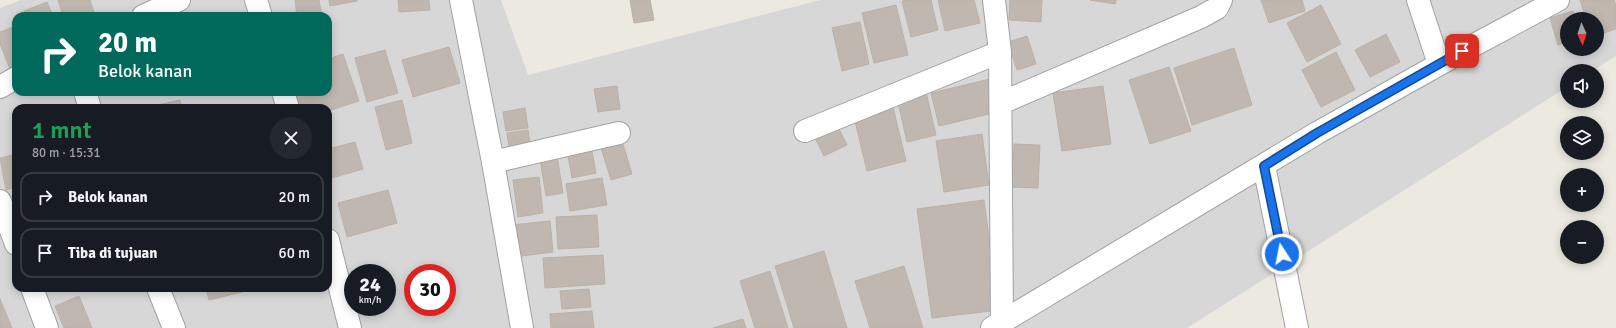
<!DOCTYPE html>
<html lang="id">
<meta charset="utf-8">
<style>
body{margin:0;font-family:Signika,sans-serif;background:#242831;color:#f1f3f6;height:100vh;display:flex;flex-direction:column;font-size:15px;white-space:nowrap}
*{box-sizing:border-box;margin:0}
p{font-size:13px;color:#9ea1a6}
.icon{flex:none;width:22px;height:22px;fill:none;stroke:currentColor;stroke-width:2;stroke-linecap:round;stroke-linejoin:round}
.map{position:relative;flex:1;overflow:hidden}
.drawer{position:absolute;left:12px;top:104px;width:320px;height:188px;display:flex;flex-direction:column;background:#171b24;border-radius:12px;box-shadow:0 2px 10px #0003}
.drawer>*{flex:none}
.top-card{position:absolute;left:12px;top:12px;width:320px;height:84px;border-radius:12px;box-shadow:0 2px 10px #0003;background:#00695c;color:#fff;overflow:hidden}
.needle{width:26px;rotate:177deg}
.tools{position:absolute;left:1560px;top:12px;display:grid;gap:8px}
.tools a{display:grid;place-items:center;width:44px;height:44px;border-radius:50%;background:#171b24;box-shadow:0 2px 10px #0003;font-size:20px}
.speed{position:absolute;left:344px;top:264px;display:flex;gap:8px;font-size:20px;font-weight:700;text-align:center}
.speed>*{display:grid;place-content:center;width:52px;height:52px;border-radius:50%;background:#171b24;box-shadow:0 2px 10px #0003;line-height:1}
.speed small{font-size:10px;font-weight:400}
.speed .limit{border:6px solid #d22;background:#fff;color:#111}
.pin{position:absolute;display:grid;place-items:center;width:34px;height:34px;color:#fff;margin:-17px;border-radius:8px;box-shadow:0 2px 6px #0006}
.me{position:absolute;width:44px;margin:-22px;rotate:349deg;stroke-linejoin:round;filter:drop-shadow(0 0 3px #0008)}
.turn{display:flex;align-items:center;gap:14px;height:84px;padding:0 20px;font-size:18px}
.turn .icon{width:52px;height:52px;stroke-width:2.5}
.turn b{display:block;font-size:28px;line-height:34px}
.round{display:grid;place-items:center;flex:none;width:42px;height:42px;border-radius:21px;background:#242831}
.headline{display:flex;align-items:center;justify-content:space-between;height:68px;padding:0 20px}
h1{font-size:24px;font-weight:600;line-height:30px;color:#1e9e55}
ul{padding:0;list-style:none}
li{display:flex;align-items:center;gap:12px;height:50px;margin:0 8px 6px;padding:0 12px;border:2px solid #363941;border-radius:12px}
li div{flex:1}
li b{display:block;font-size:15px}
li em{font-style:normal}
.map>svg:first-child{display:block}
.residential{fill:#d8d7d7;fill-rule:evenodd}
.building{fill:#c0b8b0;stroke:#bdb0a3}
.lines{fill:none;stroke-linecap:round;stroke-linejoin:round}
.minor-casing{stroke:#a1a1a1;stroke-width:24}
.tertiary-casing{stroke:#a1a1a1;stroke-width:24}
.minor{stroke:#fff;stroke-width:22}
.tertiary{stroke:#fff;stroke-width:22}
.route-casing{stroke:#114b97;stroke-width:10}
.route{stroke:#1a73e8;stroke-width:7}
</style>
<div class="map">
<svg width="1616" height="328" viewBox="0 0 1616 328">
<rect width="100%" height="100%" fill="#ece9e0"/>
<path class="residential" d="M21,0H501L528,75L821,0H1616V56L1592,71H1567V87L1187,328H0V8ZM16,16H328V92H16ZM1567,19H1597V49H1567ZM16,108H328V288H16ZM353,273H387V307H353ZM413,273H447V307H413Z"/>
<g class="building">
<path d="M58,0H90L95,16H63Z"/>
<path d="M295,0H319L322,16H297Z"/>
<path d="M329,0H357V1L330,6Z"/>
<path d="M398,0H429L430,10L399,12Z"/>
<path d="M630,0H650L654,20L634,23Z"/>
<path d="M908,0H931L938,30L911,37L902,1Z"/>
<path d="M938,0H974L980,23L945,31Z"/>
<path d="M1010,0H1042L1041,22L1009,20Z"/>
<path d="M1090,0H1116L1115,4Z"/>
<path d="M1261,0H1302L1305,11L1269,23Z"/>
<path d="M1580,0H1614L1616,6V29L1597,35V19H1586Z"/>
<path d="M47,2L53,16H25L24,11Z"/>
<path d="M896,5L908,55L874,63L862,13Z"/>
<path d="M1321,5L1341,44L1307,62L1287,23Z"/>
<path d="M1573,11L1575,19H1567V42L1558,45L1550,18Z"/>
<path d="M860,22L869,64L842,71L832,28Z"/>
<path d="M16,26V67L10,69L0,44V32Z"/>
<path d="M1386,34L1400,62L1370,77L1355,50Z"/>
<path d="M1027,36L1036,64L1017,70L1008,42Z"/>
<path d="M449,47L460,83L413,97L402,60Z"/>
<path d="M1234,48L1252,105L1192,125L1174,68Z"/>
<path d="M385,50L398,93L367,102L355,58Z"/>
<path d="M1336,52L1355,90L1321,107L1302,70Z"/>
<path d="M343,54L359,101L328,111V108H296L291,92H328V59Z"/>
<path d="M1169,67L1191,131L1150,144L1129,80Z"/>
<path d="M990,79L998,112L939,126L931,93Z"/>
<path d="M617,86L620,109L598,112L594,89Z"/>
<path d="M1103,86L1111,144L1062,151L1053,93Z"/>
<path d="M926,92L936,135L907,142L897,98Z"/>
<path d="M180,100L182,108H144Z"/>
<path d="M402,100L412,143L386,150L375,107Z"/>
<path d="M893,107L906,161L867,171L854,117Z"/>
<path d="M525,108L528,128L506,131L503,112Z"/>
<path d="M837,125L847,145L824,156L814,136Z"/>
<path d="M528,130L531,150L510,153L507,133Z"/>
<path d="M982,134L989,185L944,192L936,141Z"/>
<path d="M622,141L632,174L611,180L601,148Z"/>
<path d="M355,142L363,169L328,179V149Z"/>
<path d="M1014,144L1040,145L1038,188L1012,187Z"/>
<path d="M591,146L596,173L572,178L567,150Z"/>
<path d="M16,154V187L6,190L0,158Z"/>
<path d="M557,156L563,193L546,196L540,159Z"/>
<path d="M539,177L543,213L518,217L513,180Z"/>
<path d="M602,178L607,205L570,211L566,184Z"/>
<path d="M388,190L397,223L347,237L338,203Z"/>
<path d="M984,200L999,310L932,318L917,209Z"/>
<path d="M597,215L599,247L558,249L556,217Z"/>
<path d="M550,221L553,252L514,257L511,225Z"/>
<path d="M824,251L847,328H794L775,266Z"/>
<path d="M603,255L605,284L545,288L543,258Z"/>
<path d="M904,266L923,328H870L855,281Z"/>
<path d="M770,271L788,328H755L740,281Z"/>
<path d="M206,288H245L246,291L209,300Z"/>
<path d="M589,289L591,307L562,309L560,291Z"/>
<path d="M79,296L92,328H64L55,306Z"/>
<path d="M0,299L12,328H0Z"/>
<path d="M592,311L594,328H551L550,314Z"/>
<path d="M743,319L746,328H713Z"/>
</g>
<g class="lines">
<g class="minor-casing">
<g id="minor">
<path d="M256,0L261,16"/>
<path d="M461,0L493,162L522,328"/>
<path d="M994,0L1000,52L1002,322"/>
<path d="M1418,0L1439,64"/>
<path d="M143,16L179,0"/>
<path d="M0,87L16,78"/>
<path d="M85,92L90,108"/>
<path d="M283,92L288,108"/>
<path d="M1001,103L1201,17L1217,8L1221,0"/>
<path d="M805,131L1000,52"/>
<path d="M493,162L619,133"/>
<path d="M1264,166L1297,328"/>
<path d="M0,201L16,244"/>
<path d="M328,240L350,328"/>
<path d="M32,288L47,328"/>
<path d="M158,288L174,328"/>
</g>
</g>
<g class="tertiary-casing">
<path id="tertiary" d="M992,328L1317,133L1463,51L1558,0"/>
</g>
<use href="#minor" class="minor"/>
<use href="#tertiary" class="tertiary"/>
</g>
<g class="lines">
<g class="route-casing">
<path id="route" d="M1282,254L1264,166L1317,133L1462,51"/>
</g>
<use href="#route" class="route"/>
</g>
</svg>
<div class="tools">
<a><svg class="needle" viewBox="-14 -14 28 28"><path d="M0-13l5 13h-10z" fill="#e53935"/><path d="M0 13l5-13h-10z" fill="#9ea1a6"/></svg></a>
<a><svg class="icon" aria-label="sound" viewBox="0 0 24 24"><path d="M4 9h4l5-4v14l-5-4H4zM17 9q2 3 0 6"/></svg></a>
<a><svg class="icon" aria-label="layers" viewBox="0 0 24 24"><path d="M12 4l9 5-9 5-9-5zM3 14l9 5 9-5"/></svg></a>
<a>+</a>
<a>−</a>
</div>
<div class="speed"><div>24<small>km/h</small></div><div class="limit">30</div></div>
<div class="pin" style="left:1462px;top:51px;background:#d93025"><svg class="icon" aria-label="arrive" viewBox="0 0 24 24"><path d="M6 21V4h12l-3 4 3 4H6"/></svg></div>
<svg class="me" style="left:1282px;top:254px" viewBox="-20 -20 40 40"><circle r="17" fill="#1a73e8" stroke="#fff" stroke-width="3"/><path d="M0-11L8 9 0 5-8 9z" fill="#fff"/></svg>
<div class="top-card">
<div class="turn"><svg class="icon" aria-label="right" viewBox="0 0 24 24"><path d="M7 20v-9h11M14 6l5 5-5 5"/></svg><div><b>20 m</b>Belok kanan</div></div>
</div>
<section class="drawer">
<div class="headline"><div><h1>1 mnt</h1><p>80 m · 15:31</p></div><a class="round"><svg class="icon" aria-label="close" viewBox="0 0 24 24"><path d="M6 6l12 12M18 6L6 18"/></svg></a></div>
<ul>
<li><svg class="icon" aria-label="right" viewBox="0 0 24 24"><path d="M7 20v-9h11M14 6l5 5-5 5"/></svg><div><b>Belok kanan</b></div><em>20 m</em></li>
<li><svg class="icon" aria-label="arrive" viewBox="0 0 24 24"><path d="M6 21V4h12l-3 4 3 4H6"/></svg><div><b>Tiba di tujuan</b></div><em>60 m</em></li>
</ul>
</section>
</div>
